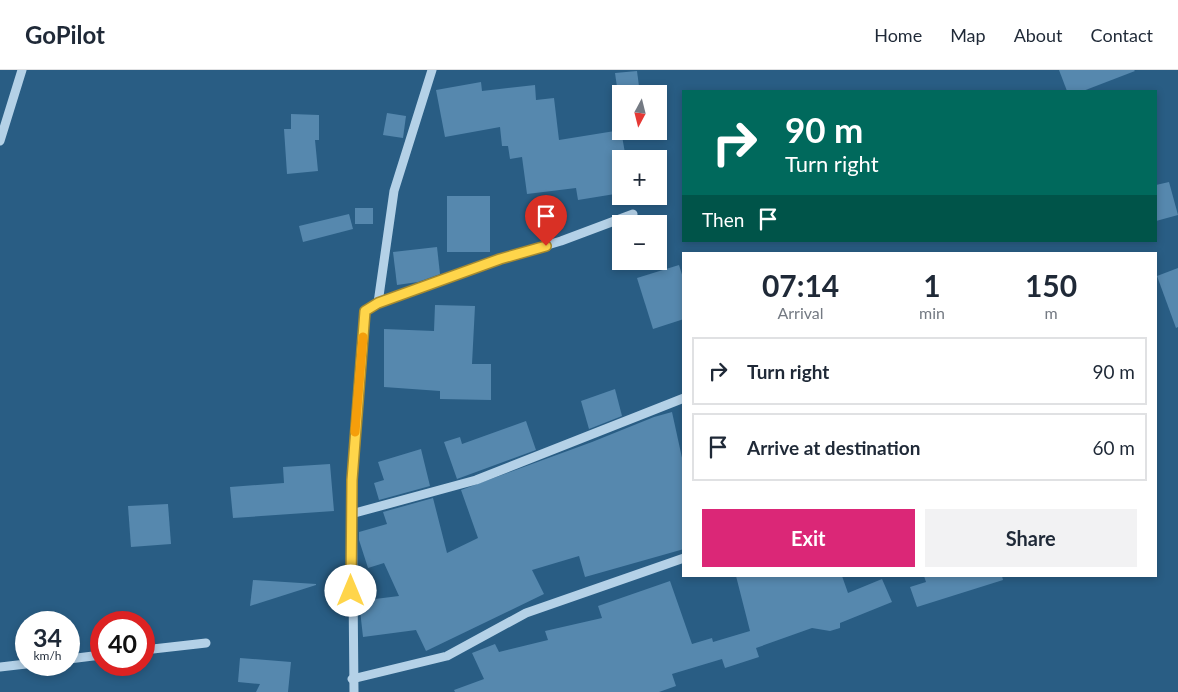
<!DOCTYPE html>
<meta charset="utf-8">
<style>
body{margin:0;font-family:Lato,sans-serif;background:#f2f2f3;color:#1f2937;height:100vh;display:flex;flex-direction:column;font-size:19px;white-space:nowrap}
*{box-sizing:border-box;margin:0}
p{font-size:16px;color:#747a83}
.icon{flex:none;width:28px;height:28px;fill:none;stroke:currentColor;stroke-width:2;stroke-linecap:round;stroke-linejoin:round}
.map{position:relative;flex:1;overflow:hidden}
.details{position:absolute;left:682px;top:182px;width:475px;height:325px;display:flex;flex-direction:column;background:#fff;border-radius:0px;box-shadow:0 2px 8px #0003}
.details>*{flex:none}
.hud{position:absolute;left:682px;top:20px;width:475px;height:152px;border-radius:0px;box-shadow:0 2px 8px #0003;background:#00695c;color:#fff;overflow:hidden}
.needle{width:32px;rotate:187deg}
.controls{position:absolute;left:612px;top:15px;display:grid;gap:10px}
.controls a{display:grid;place-items:center;width:55px;height:55px;border-radius:0px;background:#fff;box-shadow:0 2px 8px #0003;font-size:25px}
.speed{position:absolute;left:15px;top:541px;display:flex;gap:10px;font-size:25px;font-weight:700;text-align:center}
.speed>*{display:grid;place-content:center;width:65px;height:65px;border-radius:50%;background:#fff;box-shadow:0 2px 8px #0003;line-height:1}
.speed small{font-size:12px;font-weight:400}
.speed .limit{border:8px solid #d22;background:#fff;color:#111}
.pin{position:absolute;display:grid;place-items:center;width:42px;height:42px;color:#fff;margin:-51px -21px;border-radius:50% 50% 50% 0;rotate:-45deg;box-shadow:0 0 5px #0007}
.pin .icon{rotate:45deg}
.me{position:absolute;width:55px;margin:-28px;rotate:0deg;stroke-linejoin:round;filter:drop-shadow(0 0 4px #0008)}
.turn{display:flex;align-items:center;gap:18px;height:105px;padding:0 20px;font-size:22px}
.turn .icon{width:65px;height:65px;stroke-width:2.5}
.turn b{display:block;font-size:35px;line-height:42px}
.then{display:flex;align-items:center;height:48px;padding:0 20px;background:#0003;gap:10px;font-size:19px}
.eta{display:flex;justify-content:space-evenly;align-items:center;height:85px;text-align:center}
.eta b{font-size:30px;font-weight:700;line-height:35px}
.action{display:flex;gap:10px;margin-top:auto;padding:10px 20px}
.action a{flex:1;height:58px;border-radius:0px;background:#db2777;color:#fff;font-size:20px;font-weight:700;line-height:58px;text-align:center}
.action a+a{background:#f2f2f3;color:#1f2937}
ul{padding:0;list-style:none}
li{display:flex;align-items:center;gap:15px;height:68px;margin:0 10px 8px;padding:0 10px;border:2px solid #e0e1e3;border-radius:0px}
li div{flex:1}
li b{display:block;font-size:19px}
li em{font-style:normal}
header{display:flex;align-items:center;gap:30px;box-sizing:border-box;height:70px;padding:0 25px;background:#fff;border-bottom:1px solid #e0e1e3}
header strong{font-size:24px}
nav{display:flex;gap:28px;margin-inline-start:auto;font-size:18px}
.map>svg:first-child{display:block}
.building{fill:#5688ae}
.lines{fill:none;stroke-linecap:round;stroke-linejoin:round}
.minor{stroke:#b4d1e7;stroke-width:9}
.route-casing{stroke:#a68a30;stroke-width:12}
.route{stroke:#ffd54a;stroke-width:9}
.slow{stroke:#f59e0b;stroke-width:9}
</style>
<header>
<strong>GoPilot</strong>
<nav><a>Home</a><a>Map</a><a>About</a><a>Contact</a></nav>
</header>
<div class="map">
<svg width="1178" height="622" viewBox="0 0 1178 622">
<rect width="100%" height="100%" fill="#295d84"/>
<g class="building">
<path d="M1059,0H1134L1135,1L1083,21H1067Z"/>
<path d="M637,1L640,24H618L615,3Z"/>
<path d="M481,12L482,21L535,15L536,30L554,28L559,70L621,60L626,89H621V123L578,130L576,118L527,124L522,87L510,89L508,76H502L500,57L445,67L436,20Z"/>
<path d="M387,43L406,46L403,68L383,65Z"/>
<path d="M291,44L319,45V70H315L318,101L287,104L284,59H291Z"/>
<path d="M1169,112L1178,145L1156,151V115Z"/>
<rect x="447" y="126" width="43" height="56"/>
<rect x="355" y="138" width="18" height="16"/>
<path d="M349,144L353,159L303,172L299,156Z"/>
<path d="M437,177L440,204L418,212L397,215L393,182Z"/>
<path d="M679,195L684,211V249L653,259L637,208Z"/>
<path d="M1178,198V257L1176,258L1157,206Z"/>
<path d="M435,235L475,236L472,294H491V330L440,329V321L384,317V259L434,261Z"/>
<path d="M615,319L622,346L589,359L581,331Z"/>
<path d="M672,342L684,397V479L585,507L579,486L532,500L544,524L426,581L416,560L363,567L359,531L399,526L384,493L368,498L359,470V462L387,454L383,442L433,428L447,483L478,468L461,420L592,372L654,347Z"/>
<path d="M526,351L536,380L457,409L444,372L460,367L462,374Z"/>
<path d="M421,379L430,416L379,430L374,413L384,410L378,392Z"/>
<path d="M330,394L334,441L233,448L230,417L284,413L283,397Z"/>
<path d="M168,434L171,474L131,477L128,436Z"/>
<path d="M736,506H842L848,523L882,509L892,532L840,553V558L830,561L812,558L756,578L759,587L725,598L722,589L672,604L676,616L659,622H455L454,620L484,609L472,583L495,574L499,582L548,570L545,561L602,548L598,536L670,511L692,574L712,568L713,572L750,561Z"/>
<path d="M924,506H1002L1003,510L917,537L910,517L926,512Z"/>
<path d="M253,510L316,514V515L250,536Z"/>
<path d="M240,588L291,592L288,622H256L260,614L238,612Z"/>
</g>
<g class="lines">
<g class="minor">
<path d="M0,71L22,0"/>
<path d="M378,233L500,189L561,171L633,144"/>
<path d="M351,444L476,410L684,328"/>
<path d="M144,580L206,573"/>
<path d="M69,589L101,585"/>
<path d="M0,597L26,594"/>
<path d="M352,609L447,586L526,543L684,488"/>
<path d="M354,622L352,410L365,241L378,233L394,121L432,0"/>
</g>
</g>
<g class="lines">
<g class="route-casing">
<path id="route" d="M351,521L352,410L365,241L378,233L500,189L546,176"/>
</g>
<use href="#route" class="route"/>
<path class="slow" d="M355,362L363,267"/>
</g>
</svg>
<div class="controls">
<a><svg class="needle" viewBox="-14 -14 28 28"><path d="M0-13l5 13h-10z" fill="#e53935"/><path d="M0 13l5-13h-10z" fill="#747a83"/></svg></a>
<a>+</a>
<a>−</a>
</div>
<div class="speed"><div>34<small>km/h</small></div><div class="limit">40</div></div>
<div class="pin" style="left:546px;top:176px;background:#d93025"><svg class="icon" aria-label="arrive" viewBox="0 0 24 24"><path d="M6 21V4h12l-3 4 3 4H6"/></svg></div>
<svg class="me" style="left:351px;top:521px" viewBox="-20 -20 40 40"><circle r="19" fill="#fff"/><path d="M0-13L10 11 0 6-10 11z" fill="#ffd54a"/></svg>
<div class="hud">
<div class="turn"><svg class="icon" aria-label="right" viewBox="0 0 24 24"><path d="M7 20v-9h11M14 6l5 5-5 5"/></svg><div><b>90 m</b>Turn right</div></div>
<div class="then">Then<svg class="icon" aria-label="arrive" viewBox="0 0 24 24"><path d="M6 21V4h12l-3 4 3 4H6"/></svg></div>
</div>
<section class="details">
<div class="eta">
<div><b>07:14</b><p>Arrival</p></div>
<div><b>1</b><p>min</p></div>
<div><b>150</b><p>m</p></div>
</div>
<ul>
<li><svg class="icon" aria-label="right" viewBox="0 0 24 24"><path d="M7 20v-9h11M14 6l5 5-5 5"/></svg><div><b>Turn right</b></div><em>90 m</em></li>
<li><svg class="icon" aria-label="arrive" viewBox="0 0 24 24"><path d="M6 21V4h12l-3 4 3 4H6"/></svg><div><b>Arrive at destination</b></div><em>60 m</em></li>
</ul>
<div class="action"><a>Exit</a><a>Share</a></div>
</section>
</div>
